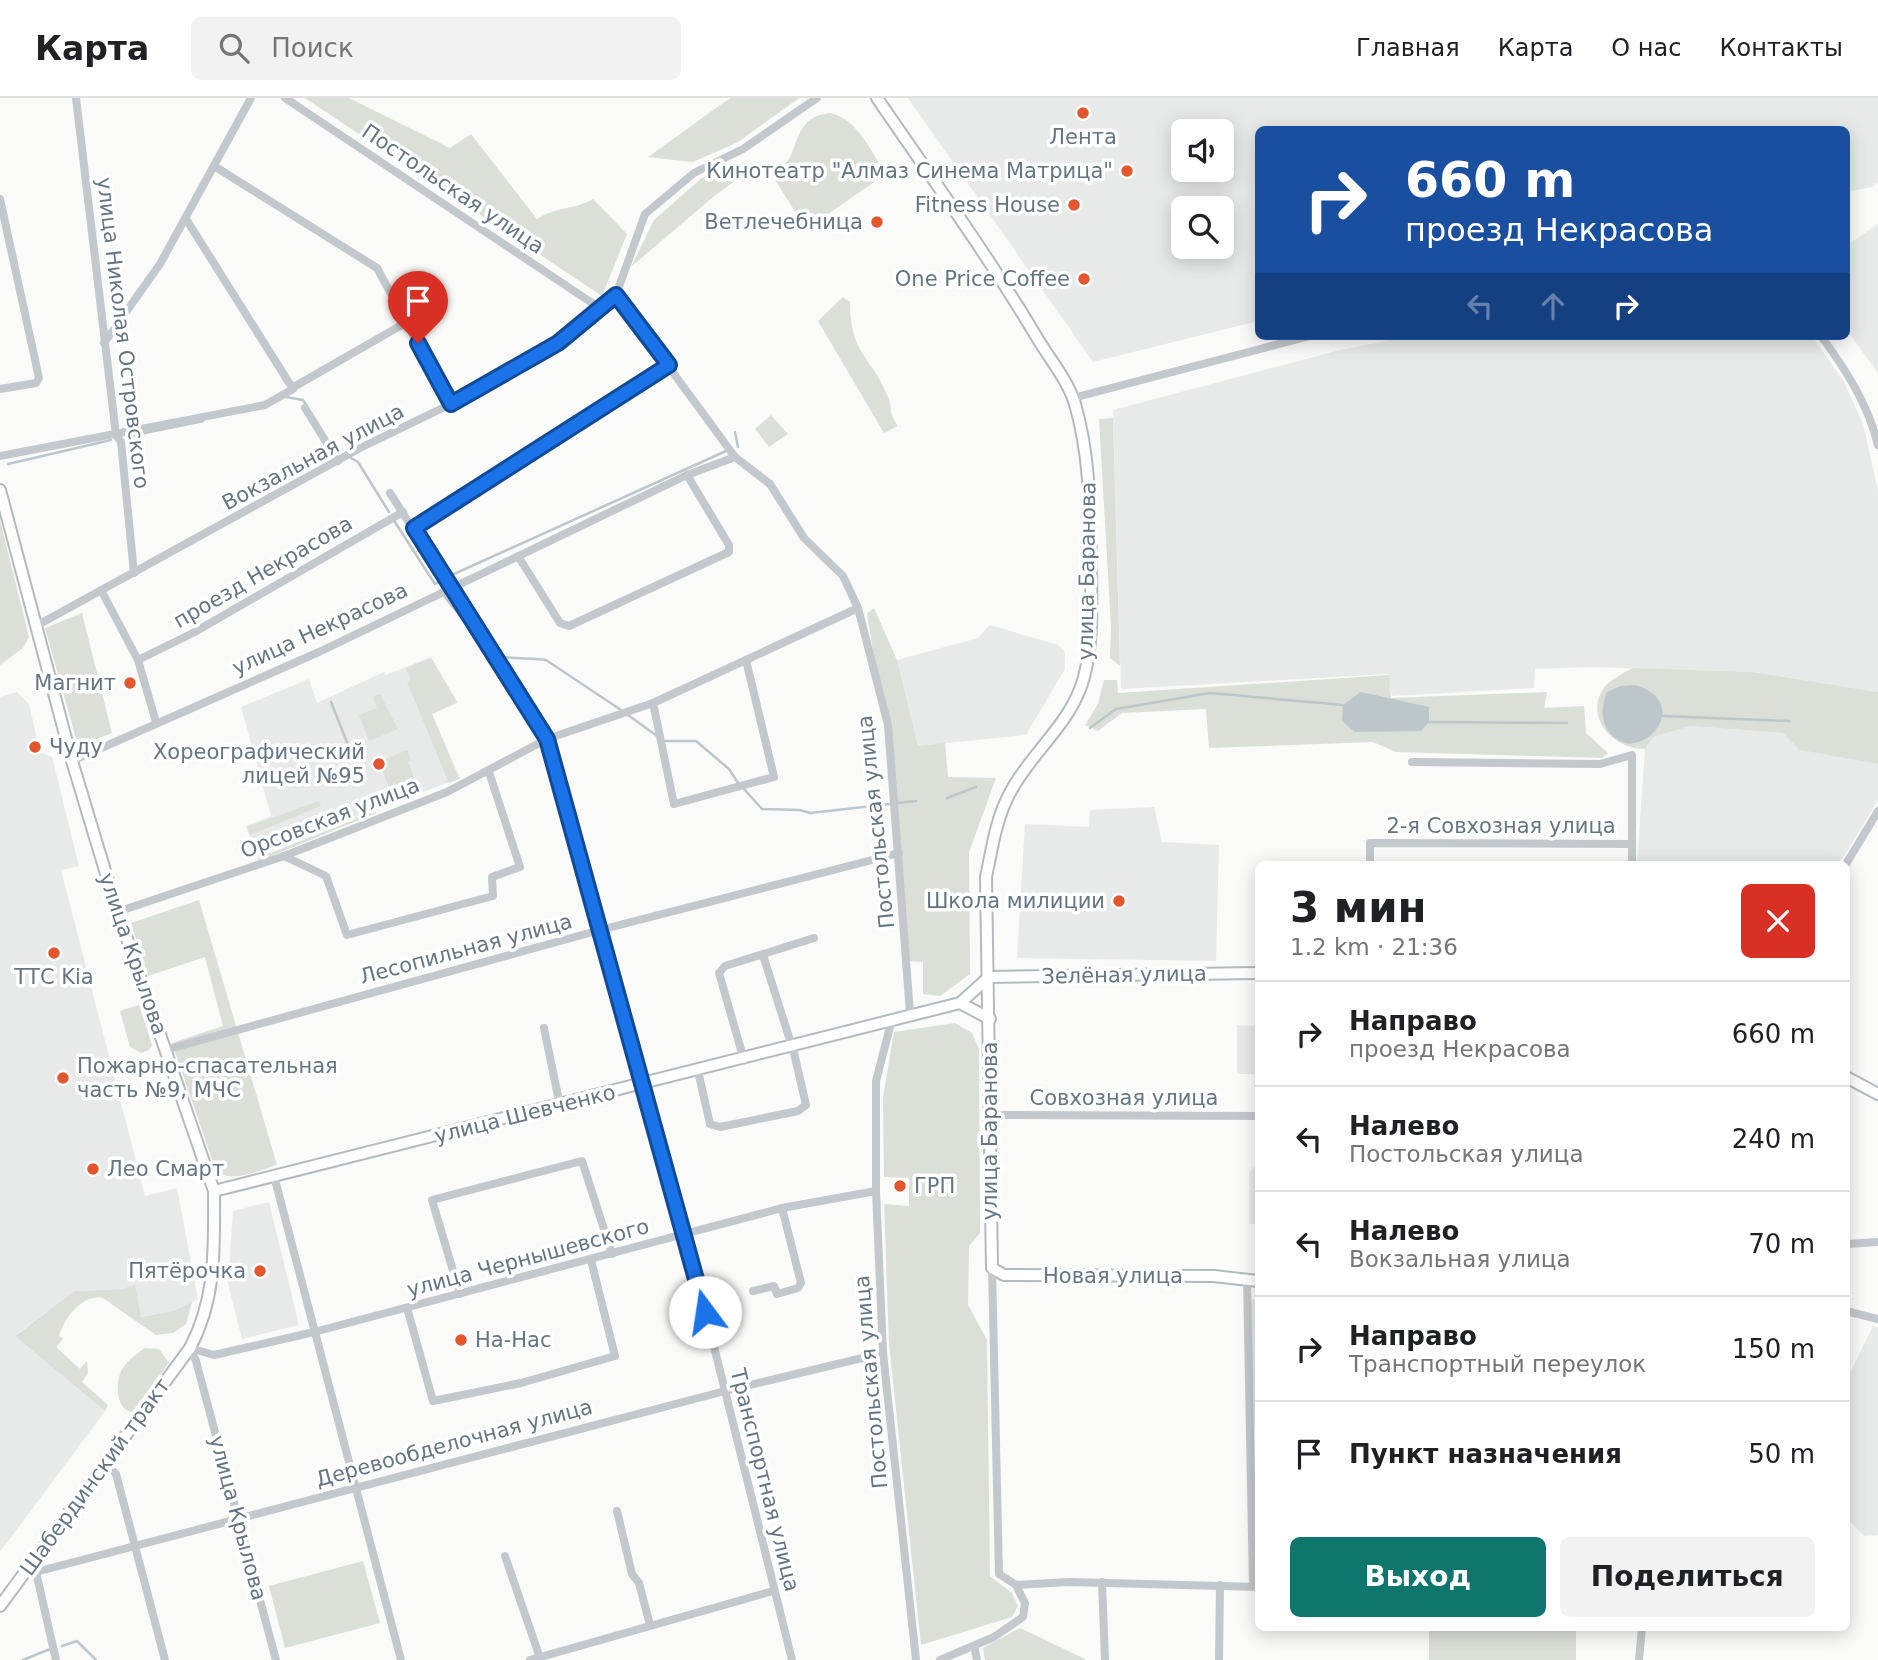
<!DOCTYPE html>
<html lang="ru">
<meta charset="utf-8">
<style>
body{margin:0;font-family:"DejaVu Sans",sans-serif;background:#f2f2f2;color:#202124;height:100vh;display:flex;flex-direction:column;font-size:26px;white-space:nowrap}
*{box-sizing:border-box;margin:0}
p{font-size:23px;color:#757577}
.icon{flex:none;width:38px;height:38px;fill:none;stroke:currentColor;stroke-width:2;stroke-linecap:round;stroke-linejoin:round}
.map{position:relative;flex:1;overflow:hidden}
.sheet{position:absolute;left:1255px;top:763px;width:595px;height:770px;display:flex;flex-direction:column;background:#fff;border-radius:10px;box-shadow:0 4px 18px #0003}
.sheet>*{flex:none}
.top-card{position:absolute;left:1255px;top:28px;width:595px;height:214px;border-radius:10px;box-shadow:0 4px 18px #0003;background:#1a4fa0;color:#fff;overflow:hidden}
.fabs{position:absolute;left:1171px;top:21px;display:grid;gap:14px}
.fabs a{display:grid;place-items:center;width:63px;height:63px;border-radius:10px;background:#fff;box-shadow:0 4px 18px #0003;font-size:35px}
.pin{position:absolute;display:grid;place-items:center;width:60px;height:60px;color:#fff;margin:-72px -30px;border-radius:50% 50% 50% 0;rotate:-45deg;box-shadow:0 0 7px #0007}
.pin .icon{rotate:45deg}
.me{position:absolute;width:77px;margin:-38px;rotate:346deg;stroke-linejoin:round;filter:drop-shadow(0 0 5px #0008)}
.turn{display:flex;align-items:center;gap:24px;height:147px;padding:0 35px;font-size:32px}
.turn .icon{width:91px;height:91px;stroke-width:2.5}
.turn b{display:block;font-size:49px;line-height:60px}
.lanes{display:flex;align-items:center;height:66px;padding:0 35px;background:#0003;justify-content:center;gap:35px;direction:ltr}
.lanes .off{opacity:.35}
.round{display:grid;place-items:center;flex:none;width:74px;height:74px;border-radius:10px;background:#f2f2f2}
.headline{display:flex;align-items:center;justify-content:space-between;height:119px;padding:0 35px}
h1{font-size:42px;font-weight:700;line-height:52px}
.action{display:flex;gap:14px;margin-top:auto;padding:14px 35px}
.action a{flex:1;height:80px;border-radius:10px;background:#0f766e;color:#fff;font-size:28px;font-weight:700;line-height:80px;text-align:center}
.action a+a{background:#f2f2f2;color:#202124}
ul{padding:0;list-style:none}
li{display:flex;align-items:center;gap:21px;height:105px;padding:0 35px;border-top:2px solid #e0e0e0}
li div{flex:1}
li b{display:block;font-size:26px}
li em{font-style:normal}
header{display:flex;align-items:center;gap:42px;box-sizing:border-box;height:98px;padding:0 35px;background:#fff;border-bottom:2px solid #e0e0e0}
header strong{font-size:33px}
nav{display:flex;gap:38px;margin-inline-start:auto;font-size:24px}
.search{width:490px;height:63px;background:#f2f2f2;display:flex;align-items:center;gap:18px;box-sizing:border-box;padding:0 24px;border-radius:10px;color:#757577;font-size:26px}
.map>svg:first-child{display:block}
.built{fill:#e8e9e9;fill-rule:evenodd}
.green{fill:#dadfd7}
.water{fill:#bbc7cb}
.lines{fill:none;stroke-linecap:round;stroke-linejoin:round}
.stream{stroke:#bbc7cb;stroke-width:2.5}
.secondary-casing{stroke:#b3babf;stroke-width:14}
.street{stroke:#c3c8cc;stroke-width:8}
.secondary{stroke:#fff;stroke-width:10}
.route-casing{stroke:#114b97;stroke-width:18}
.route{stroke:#1a73e8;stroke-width:12}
.poi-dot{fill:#e4572e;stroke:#fff;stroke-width:2.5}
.labels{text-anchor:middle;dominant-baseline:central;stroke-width:7;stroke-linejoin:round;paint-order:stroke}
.poi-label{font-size:21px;fill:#657683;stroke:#fff;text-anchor:end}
.street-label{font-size:21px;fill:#657683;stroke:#fff}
</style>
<header>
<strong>Карта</strong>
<div class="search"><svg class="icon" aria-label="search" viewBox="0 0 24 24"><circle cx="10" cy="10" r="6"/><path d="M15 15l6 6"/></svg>Поиск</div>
<nav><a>Главная</a><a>Карта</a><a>О нас</a><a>Контакты</a></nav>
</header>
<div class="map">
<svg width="1878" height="1562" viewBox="0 0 1878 1562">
<rect width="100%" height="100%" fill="#fafaf8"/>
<g class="built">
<path d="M908,0H1878V85L1872,89L1846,94V32H1258V223L1093,264ZM1183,33H1222V72H1183ZM1183,110H1222V149H1183Z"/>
<path d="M1878,126V275L1846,231V148Z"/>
<path d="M1412,238H1812L1844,284L1863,326L1878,393V594L1753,574L1588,569L1535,571L1534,590L1392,598L1388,576L1121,591L1113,312L1340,252Z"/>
<path d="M990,527L1058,547L1065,554V571L1026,637L918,648L897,562L978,540Z"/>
<path d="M431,559L458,605L432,616L460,680L256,759L246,728L271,718L241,609L309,581L317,605L384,574L386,577Z"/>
<path d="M17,594L29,606L40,654L52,659L79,768L61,772L145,1098L177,1090L198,1201L174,1213L141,1219L124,1191L74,1193L15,1237L105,1313L0,1454V599Z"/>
<path d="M1691,628L1783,635L1801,652L1878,666V702L1839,766H1637L1645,651L1653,639Z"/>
<path d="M1154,709L1162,744L1219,747L1216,863L1017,860L1025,726L1089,729L1090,712Z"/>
<path d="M1237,927L1258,928V976H1237Z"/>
<path d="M1254,1069L1258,1070V1126H1249V1075Z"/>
<path d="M269,1104L299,1227L242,1241L228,1186L233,1113Z"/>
<path d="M1251,1202H1258V1333L1253,1325Z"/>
<path d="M1873,1228L1878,1230V1437L1864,1438L1846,1419V1283Z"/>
</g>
<g class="green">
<path d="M305,0H349L450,50L471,36L537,121C558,108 574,112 593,101L627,136L602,198Z"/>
<path d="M730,0H799L738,44L693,64L648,59Z"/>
<path d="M830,15C857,20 871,54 886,76L806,131L772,77C778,70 787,67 791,57C800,35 802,18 830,15Z"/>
<path d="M735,67L747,74L713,99L631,169L654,122L702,80Z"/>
<path d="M843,199L850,204C850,257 872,258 888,299C893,311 887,312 898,328L884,335L818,223Z"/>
<path d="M771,317L788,336L769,349L755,331Z"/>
<path d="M1113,320L1120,568L1110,560L1111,528L1099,321Z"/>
<path d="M0,422L29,539L23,550L0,567Z"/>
<path d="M874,510L897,562L918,648L945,645L948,679L996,680L969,754L970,876L940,898L923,896V864L909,863L894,682L867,516Z"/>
<path d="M82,515L112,635L78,648L45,530Z"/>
<path d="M431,560L457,604L432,616L459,681L449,685L407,584L411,582L406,570Z"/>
<path d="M1633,570L1753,574L1878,594V666L1800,652L1783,635L1691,628L1653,639L1645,651C1616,652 1585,622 1602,593C1608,582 1622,576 1633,570Z"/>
<path d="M1389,577L1391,600L1547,594L1544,610L1584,608L1586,635L1608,655L1602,660L1396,654L1373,644L1209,650L1206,611L1122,615L1098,633L1085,627L1098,606L1104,582H1117L1118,595Z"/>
<path d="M380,596L398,631L369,643L359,617L377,610L373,599Z"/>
<path d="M407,652L411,662L408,664L418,689L393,699L379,664Z"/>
<path d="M319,703L321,708L250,737L247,729Z"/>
<path d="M375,713L376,715L259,763L258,760Z"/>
<path d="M199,802L277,1067C260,1072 227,1088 215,1070L172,945L223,928L205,859L148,878L131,825Z"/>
<path d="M139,907L152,947L149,952L141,955L130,949L120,913Z"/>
<path d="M955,925L972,935L979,951L980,1135L969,1148L968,1207L987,1242L990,1478L1012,1495L1018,1508L1012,1519L921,1547L889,1246L884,1106L909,1108V1080L884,1079L883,999L894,934Z"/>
<path d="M135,1187L141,1219L174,1213L192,1204L186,1226L173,1235L156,1237L103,1200C82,1196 65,1219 59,1238L63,1241L56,1249L80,1271L87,1263L88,1275L82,1284L108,1307L105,1313L15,1238L74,1193L124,1191Z"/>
<path d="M145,1250L159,1251L169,1265L132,1314C115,1312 115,1281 123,1270C128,1262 137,1256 145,1250Z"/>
<path d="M363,1463L380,1525L285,1550L269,1488Z"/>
<path d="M1020,1530L1085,1561V1562H985L983,1550Z"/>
<rect x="1429" y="1530" width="147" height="32"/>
</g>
<g class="water">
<path d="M1635,587C1699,606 1634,675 1607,631C1600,619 1602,606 1607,594L1621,588Z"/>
<path d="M1361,594L1429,609V624L1421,633L1355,634L1342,623L1343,607Z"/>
</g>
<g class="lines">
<g class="stream">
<path d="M286,299L303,302L307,308"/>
<path d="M735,334L738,349"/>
<path d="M126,339L203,323"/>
<path d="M351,360L358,364L389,414"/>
<path d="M8,366L111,342"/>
<path d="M393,421L435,486L443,482"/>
<path d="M454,476L726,353"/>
<path d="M444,498L480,543"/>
<path d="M498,558C516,562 529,559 546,562L621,612"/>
<path d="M331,604L352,657"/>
<path d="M628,617L657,638"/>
<path d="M1663,618L1789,623"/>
<path d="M1429,624L1567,625"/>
<path d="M1090,630L1116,611L1210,595L1343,607"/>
<path d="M665,643H696L729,671L738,685"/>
<path d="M743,690L762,711L800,712L810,715L890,706"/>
<path d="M947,700L976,689"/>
<path d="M898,705L916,703"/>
<path d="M62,1548L77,1543L96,1562"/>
<path d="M23,1562L50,1551"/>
</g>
<g class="secondary-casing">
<g id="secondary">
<path d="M877,0C931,79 987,156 1036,238C1048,259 1068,282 1075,306C1090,358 1090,410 1091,463C1091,501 1094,542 1084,579C1072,625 1033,652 1011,693C996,719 992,751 986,779L992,1170L1004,1177L1214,1178L1258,1183"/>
<path d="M0,392L72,663L116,809L214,1093C214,1149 217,1199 190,1250L0,1508"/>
<path d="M989,879L1258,875"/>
<path d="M960,905L990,921"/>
<path d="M1846,979L1878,996"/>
<path d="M214,1093L960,905L989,879"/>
</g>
</g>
<g class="street">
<path d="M76,0L116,337L121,344L134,475"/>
<path d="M285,0L601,211"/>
<path d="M214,68L377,170L451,306"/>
<path d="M0,101L39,280L36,285L0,291"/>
<path d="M616,197L735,359L770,386L804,440L843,478L858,510L888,627L910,915"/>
<path d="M1821,238C1846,272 1868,306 1878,347"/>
<path d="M104,245L160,166L251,0"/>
<path d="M292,290L407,224"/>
<path d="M1073,300L1310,238"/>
<path d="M305,310L338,363"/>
<path d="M0,358L265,307L293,291L186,121"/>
<path d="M390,395L547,641L686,1136L792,1562"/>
<path d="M414,430L669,267"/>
<path d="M518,458L560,525L569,528L729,454V447L687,377"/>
<path d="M101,492L138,562L156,624"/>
<path d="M36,528L360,350L451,306L558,245L616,197L645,116L694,75L743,51L817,0"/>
<path d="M138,562L193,535L403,414"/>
<path d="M653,605L674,706L774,679L746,562"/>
<path d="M72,663L319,554L687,377L735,359"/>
<path d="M1412,664L1600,666L1632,657V766"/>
<path d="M284,758L326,778L347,837L493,798L492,779L520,769L489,674"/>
<path d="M1370,766V745L1631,746"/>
<path d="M1846,766L1878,713"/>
<path d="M117,814L284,758L447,694L547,641L653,605L858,510"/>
<path d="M892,921L876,983V1093L883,1255L916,1562"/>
<path d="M544,930L560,1008"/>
<path d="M165,952L600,832L899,755"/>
<path d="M744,962L719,875L725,868L814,840"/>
<path d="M698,973L710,1026L720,1029L798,1013L806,1007L794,955L763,857"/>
<path d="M990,1017L1258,1018"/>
<path d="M274,1078L401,1562"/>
<path d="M1846,1146L1878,1144"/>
<path d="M992,1170L999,1476L1016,1487L1069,1484L1258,1489"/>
<path d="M1247,1181L1253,1488"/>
<path d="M753,1193L774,1188L777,1196L798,1190L801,1185L782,1110"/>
<path d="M460,1196L432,1102L582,1063L612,1156"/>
<path d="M407,1210L433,1303L521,1285L615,1258L591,1162"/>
<path d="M1846,1213L1878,1221"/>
<path d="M190,1250L214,1257L314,1234L782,1110L876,1093"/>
<path d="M190,1250L196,1263L276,1562"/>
<path d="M105,1365L116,1376L165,1562"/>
<path d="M617,1413L632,1476L639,1485L650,1527"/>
<path d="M505,1458L540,1560"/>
<path d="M33,1471L36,1474L56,1562"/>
<path d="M36,1474L725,1293L883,1255"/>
<path d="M1102,1484L1105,1562"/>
<path d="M974,1548L977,1562"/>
<path d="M530,1562L773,1493"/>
<path d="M940,1562L994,1539L1023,1519L1025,1505L1016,1487"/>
<path d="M1219,1562L1220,1487"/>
<path d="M1639,1562L1642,1530"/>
</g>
<use href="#secondary" class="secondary"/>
</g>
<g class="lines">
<g class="route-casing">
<path id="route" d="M418,245L451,306L558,245L616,197L669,267L414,430L547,641L705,1214"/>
</g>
<use href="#route" class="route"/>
</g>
<g class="poi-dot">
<circle cx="1083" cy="15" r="7"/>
<circle cx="1127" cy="73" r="7"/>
<circle cx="1074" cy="107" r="7"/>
<circle cx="877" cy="124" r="7"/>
<circle cx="1084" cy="181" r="7"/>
<circle cx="130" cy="585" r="7"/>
<circle cx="35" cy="649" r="7"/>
<circle cx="379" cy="666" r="7"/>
<circle cx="1119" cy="803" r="7"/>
<circle cx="54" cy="855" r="7"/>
<circle cx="63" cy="980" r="7"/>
<circle cx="93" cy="1071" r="7"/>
<circle cx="900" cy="1088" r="7"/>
<circle cx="260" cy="1173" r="7"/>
<circle cx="461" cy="1242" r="7"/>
</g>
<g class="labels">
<g class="poi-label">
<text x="1083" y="39" text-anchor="middle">Лента</text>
<text x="1113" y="73">Кинотеатр "Алмаз Синема Матрица"</text>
<text x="1060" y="107">Fitness House</text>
<text x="863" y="124">Ветлечебница</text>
<text x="1070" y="181">One Price Coffee</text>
<text x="116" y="585">Магнит</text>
<text x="49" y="649" text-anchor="start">Чуду</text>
<text x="365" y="654">Хореографический<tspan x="365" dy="24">лицей №95</tspan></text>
<text x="1105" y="803">Школа милиции</text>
<text x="54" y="879" text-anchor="middle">ТТС Kia</text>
<text x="77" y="968" text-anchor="start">Пожарно-спасательная<tspan x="77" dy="24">часть №9, МЧС</tspan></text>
<text x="107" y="1071" text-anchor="start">Лео Смарт</text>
<text x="914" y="1088" text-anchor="start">ГРП</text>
<text x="246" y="1173">Пятёрочка</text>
<text x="475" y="1242" text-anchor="start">На-Нас</text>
</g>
<g class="street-label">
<text transform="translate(453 91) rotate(34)">Постольская улица</text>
<text transform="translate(123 235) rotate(83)">улица Николая Островского</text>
<text transform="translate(313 359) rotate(-28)">Вокзальная улица</text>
<text transform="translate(1087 473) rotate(-89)">улица Баранова</text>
<text transform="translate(263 474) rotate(-30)">проезд Некрасова</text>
<text transform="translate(320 531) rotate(-25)">улица Некрасова</text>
<text transform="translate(330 720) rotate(-21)">Орсовская улица</text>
<text transform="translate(876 724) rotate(-96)">Постольская улица</text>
<text x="1501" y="728">2-я Совхозная улица</text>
<text transform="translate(466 851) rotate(-15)">Лесопильная улица</text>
<text transform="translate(133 856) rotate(71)">улица Крылова</text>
<text transform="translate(1124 877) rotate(-1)">Зелёная улица</text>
<text x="1124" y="1000">Совхозная улица</text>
<text transform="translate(525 1016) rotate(-14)">улица Шевченко</text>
<text transform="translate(990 1033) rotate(-90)">улица Баранова</text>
<text transform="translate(528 1160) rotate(-15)">улица Чернышевского</text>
<text x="1113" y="1178">Новая улица</text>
<text transform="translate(871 1284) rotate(-95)">Постольская улица</text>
<text transform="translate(454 1345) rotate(-15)">Деревообделочная улица</text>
<text transform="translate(95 1379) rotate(-54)">Шабердинский тракт</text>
<text transform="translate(765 1382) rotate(76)">Транспортная улица</text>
<text transform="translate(238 1420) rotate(75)">улица Крылова</text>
</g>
</g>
</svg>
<div class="fabs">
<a><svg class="icon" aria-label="sound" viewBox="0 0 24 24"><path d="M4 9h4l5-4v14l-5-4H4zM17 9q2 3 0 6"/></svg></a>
<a><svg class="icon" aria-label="search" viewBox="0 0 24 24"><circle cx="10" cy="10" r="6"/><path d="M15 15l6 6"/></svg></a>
</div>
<div class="pin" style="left:418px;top:245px;background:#d93025"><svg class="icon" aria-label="arrive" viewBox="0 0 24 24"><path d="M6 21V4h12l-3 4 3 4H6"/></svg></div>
<svg class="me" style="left:705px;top:1214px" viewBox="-20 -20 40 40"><circle r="19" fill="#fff"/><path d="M0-13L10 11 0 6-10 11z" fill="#1a73e8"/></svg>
<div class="top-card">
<div class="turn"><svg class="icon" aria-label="right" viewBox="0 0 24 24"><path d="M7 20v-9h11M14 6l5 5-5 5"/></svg><div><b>660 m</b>проезд Некрасова</div></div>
<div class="lanes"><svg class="icon off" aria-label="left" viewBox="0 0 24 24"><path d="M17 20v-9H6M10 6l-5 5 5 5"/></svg><svg class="icon off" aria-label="ahead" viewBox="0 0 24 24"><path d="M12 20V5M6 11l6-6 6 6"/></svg><svg class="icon" aria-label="right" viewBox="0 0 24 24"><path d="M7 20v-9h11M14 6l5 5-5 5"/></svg></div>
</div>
<section class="sheet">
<div class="headline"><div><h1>3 мин</h1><p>1.2 km · 21:36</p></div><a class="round" style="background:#d93025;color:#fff"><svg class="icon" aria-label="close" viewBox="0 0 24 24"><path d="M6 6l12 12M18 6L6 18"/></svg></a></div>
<ul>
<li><svg class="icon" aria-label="right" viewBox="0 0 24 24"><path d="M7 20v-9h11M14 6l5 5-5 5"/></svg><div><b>Направо</b><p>проезд Некрасова</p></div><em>660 m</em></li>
<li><svg class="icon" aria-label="left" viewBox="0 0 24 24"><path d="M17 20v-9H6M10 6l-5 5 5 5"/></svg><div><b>Налево</b><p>Постольская улица</p></div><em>240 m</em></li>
<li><svg class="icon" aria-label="left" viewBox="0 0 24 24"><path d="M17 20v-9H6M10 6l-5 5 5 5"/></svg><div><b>Налево</b><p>Вокзальная улица</p></div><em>70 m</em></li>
<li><svg class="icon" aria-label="right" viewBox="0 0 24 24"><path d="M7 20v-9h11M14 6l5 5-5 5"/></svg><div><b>Направо</b><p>Транспортный переулок</p></div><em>150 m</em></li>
<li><svg class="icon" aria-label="arrive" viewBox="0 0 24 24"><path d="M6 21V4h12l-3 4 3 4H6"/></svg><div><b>Пункт назначения</b></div><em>50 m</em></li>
</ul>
<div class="action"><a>Выход</a><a>Поделиться</a></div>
</section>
</div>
